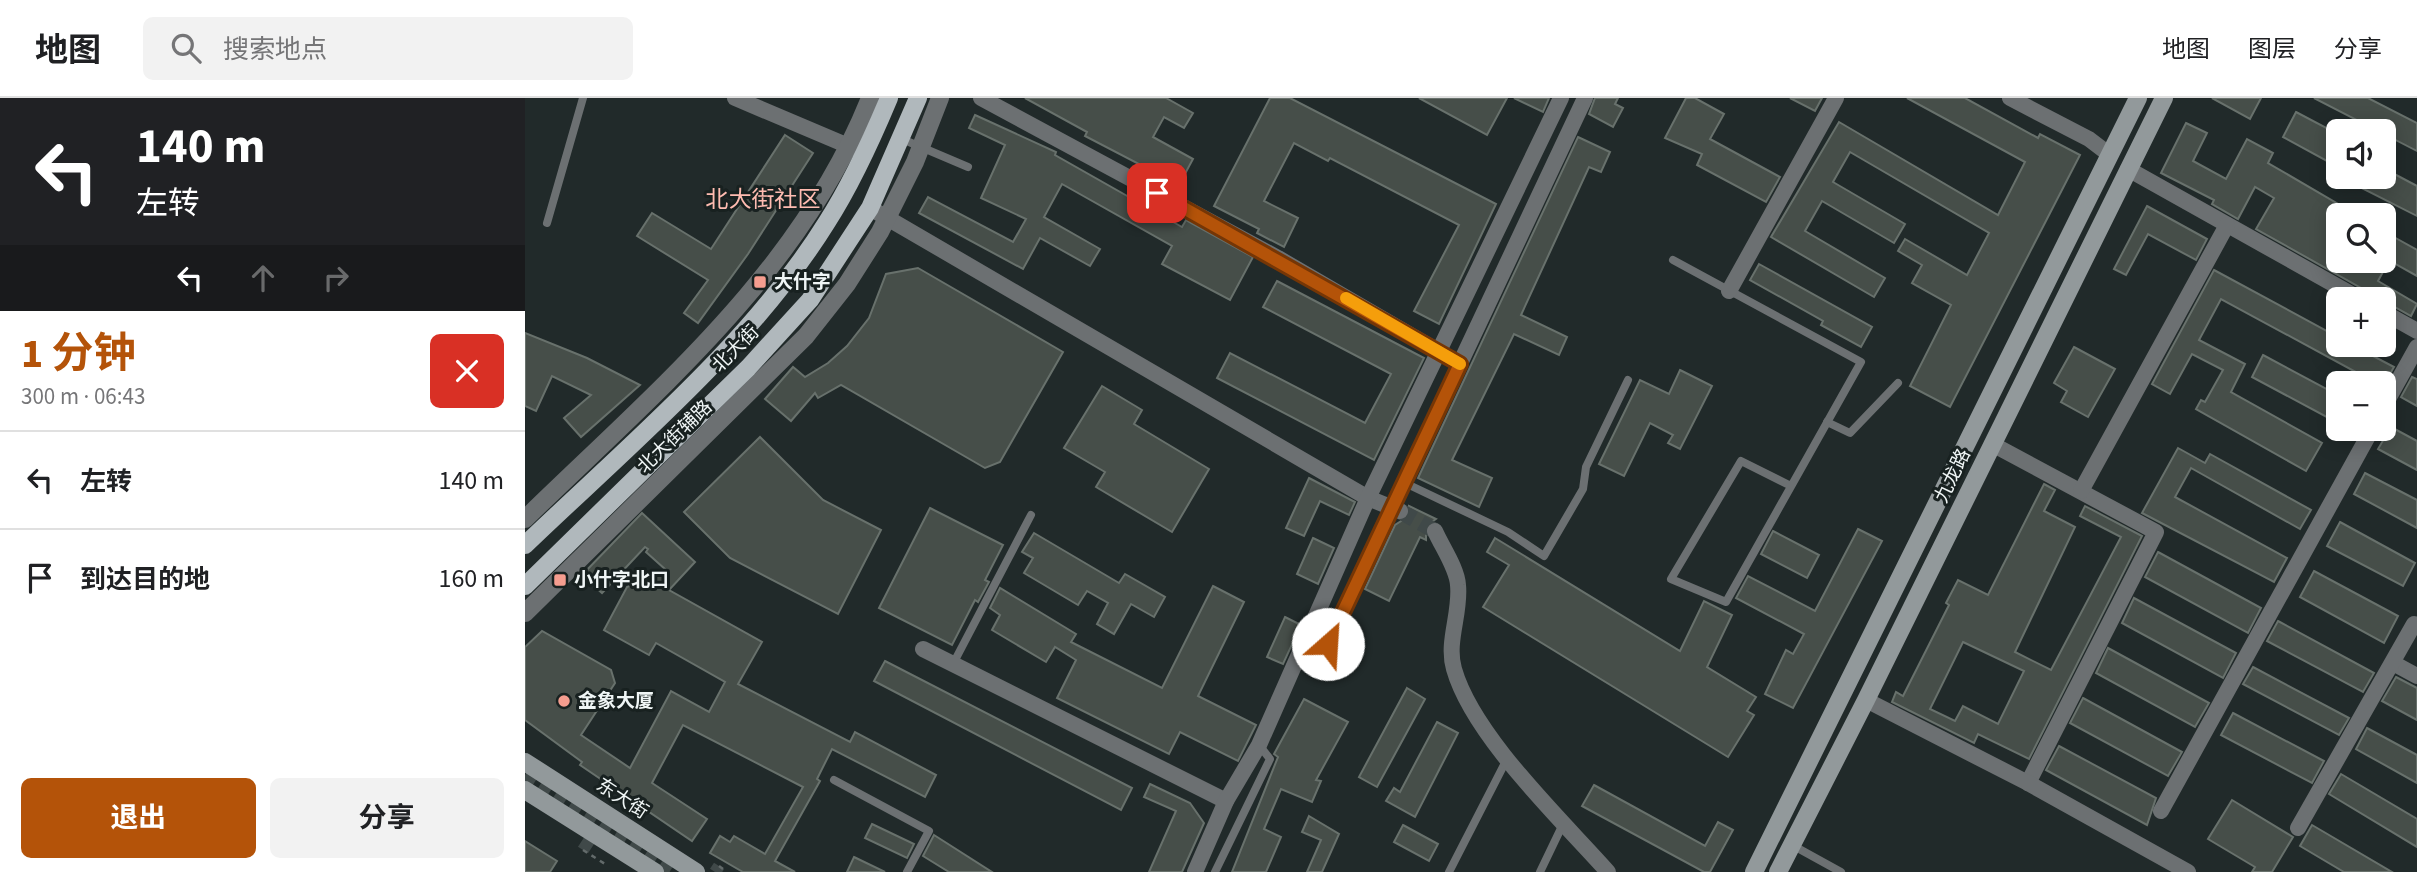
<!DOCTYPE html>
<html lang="zh">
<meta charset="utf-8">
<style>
body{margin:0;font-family:"Source Sans 3","Noto Sans SC",sans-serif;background:#f2f2f2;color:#202124;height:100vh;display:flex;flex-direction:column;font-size:26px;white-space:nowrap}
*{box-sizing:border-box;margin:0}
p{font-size:23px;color:#757577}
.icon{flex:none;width:38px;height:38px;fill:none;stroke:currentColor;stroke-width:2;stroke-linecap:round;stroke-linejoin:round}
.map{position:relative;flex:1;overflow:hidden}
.panel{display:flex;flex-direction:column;background:#fff;width:525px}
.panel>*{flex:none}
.banner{background:#202124;color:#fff;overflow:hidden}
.fabs{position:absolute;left:1801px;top:21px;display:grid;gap:14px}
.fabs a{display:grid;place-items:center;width:70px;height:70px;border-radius:10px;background:#fff;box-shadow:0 4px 18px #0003;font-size:35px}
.pin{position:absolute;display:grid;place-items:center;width:60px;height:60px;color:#fff;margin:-30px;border-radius:14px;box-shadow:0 4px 10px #0006}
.me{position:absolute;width:77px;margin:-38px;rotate:26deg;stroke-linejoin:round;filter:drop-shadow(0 0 5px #0008)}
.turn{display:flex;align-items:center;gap:24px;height:147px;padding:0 21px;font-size:32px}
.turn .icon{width:91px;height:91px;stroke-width:2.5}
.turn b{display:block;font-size:49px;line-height:60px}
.lanes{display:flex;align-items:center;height:66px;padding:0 21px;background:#0003;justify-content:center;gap:35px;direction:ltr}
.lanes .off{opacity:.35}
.round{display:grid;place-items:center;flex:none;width:74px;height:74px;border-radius:10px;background:#f2f2f2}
.head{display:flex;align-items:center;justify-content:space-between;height:119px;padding:0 21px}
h1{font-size:42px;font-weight:700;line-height:52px;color:#b45309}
.button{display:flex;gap:14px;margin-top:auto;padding:14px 21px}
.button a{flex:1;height:80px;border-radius:10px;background:#b45309;color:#fff;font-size:28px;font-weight:700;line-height:80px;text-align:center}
.button a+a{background:#f2f2f2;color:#202124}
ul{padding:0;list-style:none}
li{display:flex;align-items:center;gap:21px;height:98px;padding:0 21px;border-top:2px solid #e0e0e0}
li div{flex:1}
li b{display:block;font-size:26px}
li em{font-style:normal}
header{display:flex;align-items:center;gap:42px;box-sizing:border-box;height:98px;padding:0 35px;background:#fff;border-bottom:2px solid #e0e0e0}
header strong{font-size:33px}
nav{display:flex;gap:38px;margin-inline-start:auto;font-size:24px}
.search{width:490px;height:63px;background:#f2f2f2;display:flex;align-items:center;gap:18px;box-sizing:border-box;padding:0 24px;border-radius:10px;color:#757577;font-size:26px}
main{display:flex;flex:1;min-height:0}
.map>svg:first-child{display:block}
.building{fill:#464e49;stroke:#68716c;stroke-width:2;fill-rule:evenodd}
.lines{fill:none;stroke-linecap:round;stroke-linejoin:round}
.pedestrian-tunnel{stroke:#404949;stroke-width:12;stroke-dasharray:12 6;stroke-linecap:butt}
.minor-tunnel{stroke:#404949;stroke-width:16;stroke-dasharray:16 8;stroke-linecap:butt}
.path{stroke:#636b6b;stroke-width:2.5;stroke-dasharray:5 5;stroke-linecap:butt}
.service{stroke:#6c7072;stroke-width:8}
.minor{stroke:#6c7072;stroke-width:16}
.tertiary{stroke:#6c7072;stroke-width:18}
.secondary{stroke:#92999b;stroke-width:18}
.primary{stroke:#b0b8bc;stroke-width:18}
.route-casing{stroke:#753606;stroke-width:18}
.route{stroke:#b45309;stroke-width:12}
.slow{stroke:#f59e0b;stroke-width:12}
.poi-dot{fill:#f59d8f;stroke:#182120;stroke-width:2.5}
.labels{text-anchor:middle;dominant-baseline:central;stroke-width:6;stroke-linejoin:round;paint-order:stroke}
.poi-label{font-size:19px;font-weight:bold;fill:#f0f6f6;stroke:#182120;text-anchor:start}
.street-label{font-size:19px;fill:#f0f6f6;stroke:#182120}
.quarter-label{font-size:23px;fill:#ffbcb1;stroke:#182120}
</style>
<header>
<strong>地图</strong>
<div class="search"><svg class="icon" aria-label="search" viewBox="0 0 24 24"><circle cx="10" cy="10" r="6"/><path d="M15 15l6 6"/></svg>搜索地点</div>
<nav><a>地图</a><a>图层</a><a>分享</a></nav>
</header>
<main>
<section class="panel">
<div class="banner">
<div class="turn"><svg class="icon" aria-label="left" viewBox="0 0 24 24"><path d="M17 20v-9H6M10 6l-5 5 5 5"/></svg><div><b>140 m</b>左转</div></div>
<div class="lanes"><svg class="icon" aria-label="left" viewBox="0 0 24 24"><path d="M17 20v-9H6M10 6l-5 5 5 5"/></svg><svg class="icon off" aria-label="ahead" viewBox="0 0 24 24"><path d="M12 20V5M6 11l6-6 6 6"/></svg><svg class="icon off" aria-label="right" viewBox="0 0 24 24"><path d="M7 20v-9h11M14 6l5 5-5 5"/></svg></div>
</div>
<div class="head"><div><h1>1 分钟</h1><p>300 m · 06:43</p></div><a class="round" style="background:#d93025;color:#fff"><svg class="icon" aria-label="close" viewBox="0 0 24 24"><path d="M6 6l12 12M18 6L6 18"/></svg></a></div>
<ul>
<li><svg class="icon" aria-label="left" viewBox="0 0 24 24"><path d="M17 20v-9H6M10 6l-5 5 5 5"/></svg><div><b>左转</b></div><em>140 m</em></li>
<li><svg class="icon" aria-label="arrive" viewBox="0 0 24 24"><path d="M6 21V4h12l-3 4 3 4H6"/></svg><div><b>到达目的地</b></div><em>160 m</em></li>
</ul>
<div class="button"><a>退出</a><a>分享</a></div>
</section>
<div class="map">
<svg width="1892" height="774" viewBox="0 0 1892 774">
<rect width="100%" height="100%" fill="#212a2a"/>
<g class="building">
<path d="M500,0H641L668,15L659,30L639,19L628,39L668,61L654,87L560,38L562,34Z"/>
<path d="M745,0H765L971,106L914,226L889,213L934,127L805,60L803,63L769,45L739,103L773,120L759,149L732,135L734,131L689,108Z"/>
<path d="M894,0H982L962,37Z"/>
<path d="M989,0H1024L1018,14Z"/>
<path d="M1070,0H1093L1090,6L1098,10L1088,29L1064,16Z"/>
<path d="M1161,0H1170L1199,16L1185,41L1255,79L1241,104L1172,67L1177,56L1140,40Z"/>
<path d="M1265,0H1297L1290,13Z"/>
<path d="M1382,0H1440L1513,40L1515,36L1555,57L1425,309L1385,288L1426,207L1387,185L1397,167L1373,153L1380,141L1442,177L1464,135L1325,54L1308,84L1380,126L1369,145L1297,103L1280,133L1360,180L1349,199L1246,139L1314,24L1473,117L1500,64Z"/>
<path d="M1687,0H1736L1725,21Z"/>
<path d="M1789,0H1843L1892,25V53Z"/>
<path d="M1771,14L1813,36V69L1758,39Z"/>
<path d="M450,17L531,54L530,57L657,129L661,122L728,159L705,202L637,166L647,148L537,86L519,119L575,151L565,168L515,140L498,171L394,115L403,99L488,144L501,121L456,100L480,47L444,30Z"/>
<path d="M1661,25L1682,35L1668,63L1701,81L1722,41L1748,55L1743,65L1832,117H1813V163H1864L1853,183L1892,206L1886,218L1731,131L1749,100L1730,89L1713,121L1687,106L1689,102L1636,75Z"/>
<path d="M260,37L288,55L223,156L173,225L159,215L183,182L112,138L127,115L186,151Z"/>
<path d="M1053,39L1085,54L1076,74L1064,69L996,217L1042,239L1034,257L989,236L927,362L967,380L954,409L893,380Z"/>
<path d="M1858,70L1892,88V118L1815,79H1858Z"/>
<path d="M1622,108L1682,141L1671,162L1623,136L1601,177L1589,171Z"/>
<path d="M1858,133L1892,152V178L1858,159Z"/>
<path d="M1234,166L1347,229L1336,249L1296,227L1298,223L1225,182Z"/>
<path d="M393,170L538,254L475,364L460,370L316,287L293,300L290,295L266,323L240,301L268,269L280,279L303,265L322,248L344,220L361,176Z"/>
<path d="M1689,172L1813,239V247H1827L1869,269L1858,288L1851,285L1696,201L1674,242L1720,266L1706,294L1797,345L1781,373L1671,311L1676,302L1680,304L1698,272L1667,256L1645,296L1627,286Z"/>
<path d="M752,183L899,260L849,362L692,280L705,255L840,325L866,276L738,209Z"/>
<path d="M0,235L62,260L115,287L56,339L39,320L66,297L27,278L11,313L0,308Z"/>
<path d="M1549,249L1590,271L1563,319L1536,304L1542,293L1529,285Z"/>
<path d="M1738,257L1813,297V325L1727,279Z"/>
<path d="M1155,272L1187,288L1155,351L1143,345L1148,337L1125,325L1099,378L1074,366L1115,282L1144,296Z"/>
<path d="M1887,279L1892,281V308L1876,299Z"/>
<path d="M577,288L617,312L609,326L684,371L647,434L571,389L580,374L539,350Z"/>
<path d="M1866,329L1892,343V372L1853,351Z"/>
<path d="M235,339L298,402L356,432L313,516L205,460L159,414Z"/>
<path d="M1653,350L1680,365L1685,356L1786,412L1775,431L1666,370L1650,399L1762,460L1749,484L1617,415Z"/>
<path d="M1840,375L1892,402V430L1829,396Z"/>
<path d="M784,380L830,404L824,417L795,403L779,438L761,430Z"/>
<path d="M1519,386L1530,392L1519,413L1550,429L1490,554L1526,572L1596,439L1555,418L1560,408L1617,438L1504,661L1453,636L1449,645L1367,604L1371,594L1378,598L1424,507L1421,505L1433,482L1463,497ZM1438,544L1499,573L1473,626L1438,608L1430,623L1405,611Z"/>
<path d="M884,408L911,421L901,428V442L895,439L864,503L840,491L870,427L884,418Z"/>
<path d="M405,410L478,447L460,482L464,484L453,504L450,502L427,547L354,510Z"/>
<path d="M117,415L170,464L144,492L237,544L213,586L325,644L330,634L411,677L400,699L307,651L292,681L295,683L250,763L270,774H218L185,755L195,738L205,744L209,738L240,756L278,689L158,627L127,685L182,721L167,743L55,667L57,664L0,622V549L17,533L86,572L90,585L56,637L105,670L146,593L184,614L200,584L131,545L124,557L79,532L102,489L141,472L121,454L123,451L120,449L77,495L57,477Z"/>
<path d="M1815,424L1890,465L1878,488L1802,448Z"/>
<path d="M1333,431L1357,443L1268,610L1240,596L1261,552L1268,556L1279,536L1211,500L1223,478L1290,513Z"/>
<path d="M1248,433L1294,457L1282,480L1236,456Z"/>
<path d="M509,435L594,485L600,476L640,499L629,519L606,506L589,536L572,526L583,505L562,493L553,507L499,475L508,460L497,454Z"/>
<path d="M788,440L809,450L793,486L772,476Z"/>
<path d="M970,440L1155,553L1179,503L1207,517L1182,569L1231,599L1222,613L1229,617L1203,659L958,509L984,467L962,454Z"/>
<path d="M1633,454L1736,510L1723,535L1620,479Z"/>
<path d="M1789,473L1873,518L1859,545L1775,499Z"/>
<path d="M688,488L719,504L673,598L731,627L713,663L655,634L644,656L532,600L551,562L530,549L521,564L467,532L475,517L465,510L475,490L551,536L546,544L637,590Z"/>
<path d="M1609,500L1711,555L1698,580L1597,525Z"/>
<path d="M760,519L776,527L758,566L742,559Z"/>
<path d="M1753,523L1849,575L1838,594L1742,543Z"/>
<path d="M1583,550L1684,605L1670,629L1571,575Z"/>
<path d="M360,563L607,690L596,712L349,583Z"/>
<path d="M1728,569L1824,620L1814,637L1718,586Z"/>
<path d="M1871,579L1892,590V622L1857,603Z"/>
<path d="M882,590L900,601L852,689L834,679Z"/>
<path d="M1558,600L1657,654L1643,678L1545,625Z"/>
<path d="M779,601L823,624L791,682L796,683L787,704L756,691L739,731L756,739L741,774H707L753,659L749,656Z"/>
<path d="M1708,615L1799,663L1787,685L1696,637Z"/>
<path d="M912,624L933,635L890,719L861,703L869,690L875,694Z"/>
<path d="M1842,630L1892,657V685L1831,651Z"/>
<path d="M1534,648L1631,700L1622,727L1521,672Z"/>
<path d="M1816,676L1892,721V749L1804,696Z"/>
<path d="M625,686L665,705L679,725L657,774H624L651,713L619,699Z"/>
<path d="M1069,687L1180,748L1193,724L1208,732L1185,774H1179L1057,708Z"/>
<path d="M1707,702L1768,739L1747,774H1727L1730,769L1683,741Z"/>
<path d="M784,718L814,736L797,774H782L796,742L777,734Z"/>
<path d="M347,726L389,746L382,760L340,740Z"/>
<path d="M878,727L913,746L904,763L869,744Z"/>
<path d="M1787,727L1867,774H1819L1775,748Z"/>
<path d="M409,737L467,774H424L398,758Z"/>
<path d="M0,743L32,763L25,774H0Z"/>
<path d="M329,759L360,774H322Z"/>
</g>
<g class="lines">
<g class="pedestrian-tunnel">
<path d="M0,677L150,774"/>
<path d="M58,752L73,729"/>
<path d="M190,774L194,768"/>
</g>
<path class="minor-tunnel" d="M875,413L910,433"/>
<g class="path">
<path d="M58,752L80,766"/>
<path d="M194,768L202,774"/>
</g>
<g class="service">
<path d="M377,41L443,69"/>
<path d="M22,125L58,0"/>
<path d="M1148,162L1336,264C1291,344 1246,424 1201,504L1146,481L1216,363L1266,388"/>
<path d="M1302,324L1325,335L1373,285"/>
<path d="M880,385L983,434L1019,458L1058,391L1061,369L1103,282"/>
<path d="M428,566L506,417"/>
<path d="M309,682L404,733L382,774"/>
<path d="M1267,747L1316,774"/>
<path d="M690,774L745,661L734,647"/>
<path d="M924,774L982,661"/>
<path d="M1015,774L1039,724"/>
</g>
<g class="minor">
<path d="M210,0L333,52"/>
<path d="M456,0L753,160L935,266"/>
<path d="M1485,0L1564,41L1585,57"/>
<path d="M1603,71L1835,201"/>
<path d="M345,110L843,400L875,413"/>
<path d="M1204,193L1311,0"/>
<path d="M1858,214L1892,233"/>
<path d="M1858,310L1892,249"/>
<path d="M1467,346L1631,434L1503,685"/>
<path d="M1556,393L1702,127"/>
<path d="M910,433C917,449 932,470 933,487C936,515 921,544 929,571C948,638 1036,721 1083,774"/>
<path d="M803,546L1060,0"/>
<path d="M398,551L701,703"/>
<path d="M1868,565L1892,578"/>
<path d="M1341,602L1503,685L1663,774"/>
<path d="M1636,713L1847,331"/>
<path d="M1773,730L1889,526"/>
<path d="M670,774L701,703L734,647L843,400L1036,0"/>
</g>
<g class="tertiary">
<path d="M0,421C130,294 276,174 345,0"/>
<path d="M0,515L281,238L322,186L355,134L390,64L415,0"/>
</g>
<g class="secondary">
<path d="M0,664L171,774"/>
<path d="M0,692L130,774"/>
<path d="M1229,774L1613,0"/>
<path d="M1253,774L1341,602L1639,0"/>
</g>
<g class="primary">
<path d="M0,447C103,348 227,245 302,124C327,85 346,43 364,0"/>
<path d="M0,488L223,270L285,202L345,110L393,0"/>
</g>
</g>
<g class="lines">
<g class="route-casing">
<path id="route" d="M632,95L935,266L803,546"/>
</g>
<use href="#route" class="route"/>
<path class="slow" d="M821,200L935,266"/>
</g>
<g class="poi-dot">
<rect x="228" y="177" width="14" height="14" rx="3.5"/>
<rect x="28" y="475" width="14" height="14" rx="3.5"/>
<circle cx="39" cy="603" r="7"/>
</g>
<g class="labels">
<g class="poi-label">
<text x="249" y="184">大什字</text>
<text x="49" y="482">小什字北口</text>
<text x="53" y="603">金象大厦</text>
</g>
<g class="street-label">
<text transform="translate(211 251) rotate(-45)">北大街</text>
<text transform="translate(150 339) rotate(-44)">北大街辅路</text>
<text transform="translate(1428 378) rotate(-64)">九龙路</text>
<text transform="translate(97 701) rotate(33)">东大街</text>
</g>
<g class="quarter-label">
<text x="238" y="101">北大街社区</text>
</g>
</g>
</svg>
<div class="fabs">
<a><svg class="icon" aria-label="sound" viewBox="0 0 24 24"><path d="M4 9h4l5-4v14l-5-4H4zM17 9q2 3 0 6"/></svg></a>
<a><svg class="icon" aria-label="search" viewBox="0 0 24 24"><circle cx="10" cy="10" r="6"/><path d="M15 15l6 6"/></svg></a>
<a>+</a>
<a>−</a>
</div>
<div class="pin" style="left:632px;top:95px;background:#d93025"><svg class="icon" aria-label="arrive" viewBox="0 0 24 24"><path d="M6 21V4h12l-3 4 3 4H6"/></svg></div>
<svg class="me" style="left:803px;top:546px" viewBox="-20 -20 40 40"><circle r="19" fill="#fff"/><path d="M0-13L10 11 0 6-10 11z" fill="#b45309"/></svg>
</div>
</main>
